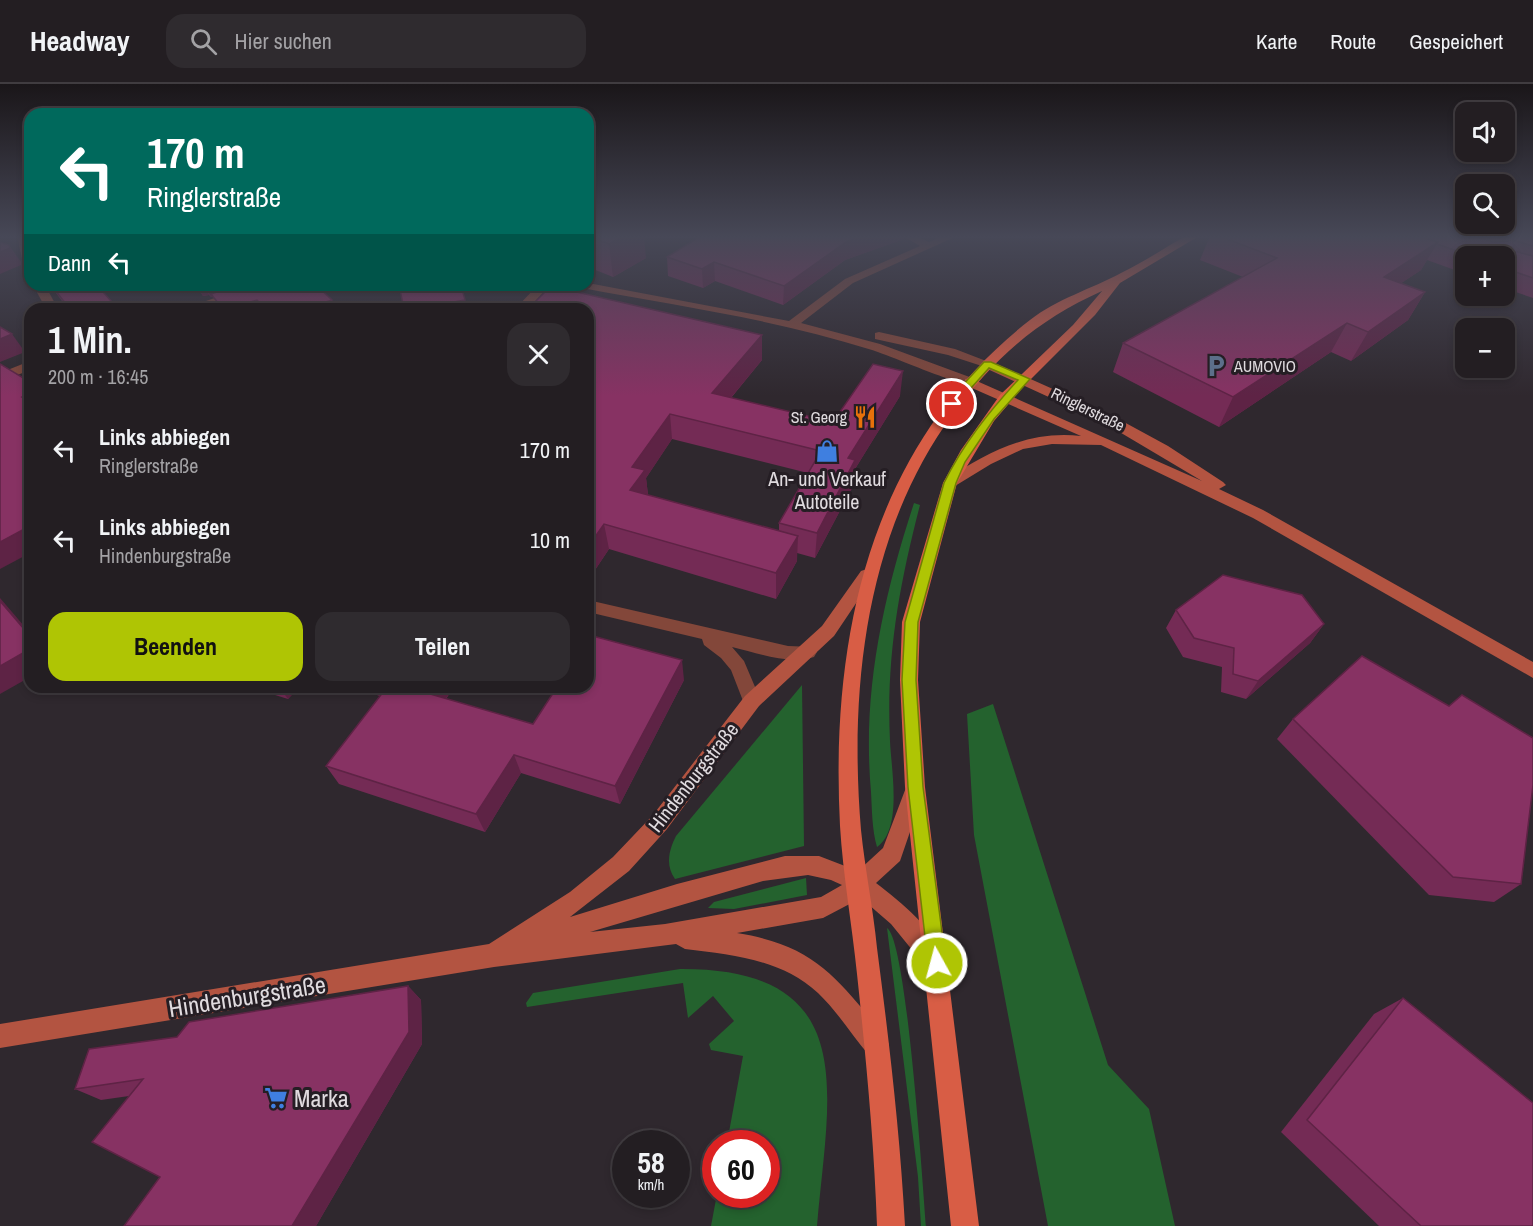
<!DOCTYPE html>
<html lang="de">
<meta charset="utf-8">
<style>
body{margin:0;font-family:"Archivo Narrow",sans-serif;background:#2f2b2f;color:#f1f3f6;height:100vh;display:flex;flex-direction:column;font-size:22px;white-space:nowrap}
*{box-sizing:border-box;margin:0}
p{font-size:20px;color:#a3a2a5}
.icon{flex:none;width:33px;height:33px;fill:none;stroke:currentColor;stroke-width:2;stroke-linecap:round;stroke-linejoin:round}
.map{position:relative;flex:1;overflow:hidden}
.details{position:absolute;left:24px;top:219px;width:570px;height:390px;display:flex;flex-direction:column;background:#231e22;border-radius:18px;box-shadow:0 3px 9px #0003,0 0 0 2px #403c40}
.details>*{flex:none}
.guide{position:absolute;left:24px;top:24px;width:570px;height:183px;border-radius:18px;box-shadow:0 3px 9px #0003,0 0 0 2px #403c40;background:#00695c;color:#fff;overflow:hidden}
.controls{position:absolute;left:1455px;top:18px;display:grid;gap:12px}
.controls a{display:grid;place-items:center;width:60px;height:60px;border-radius:12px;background:#231e22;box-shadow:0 3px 9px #0003,0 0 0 2px #403c40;font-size:30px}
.speed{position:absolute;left:612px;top:1046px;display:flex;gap:12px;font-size:30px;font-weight:700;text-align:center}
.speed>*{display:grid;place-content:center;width:78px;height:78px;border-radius:50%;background:#231e22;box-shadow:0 3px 9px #0003,0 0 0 2px #403c40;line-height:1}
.speed small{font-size:15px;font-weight:400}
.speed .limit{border:9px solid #d22;background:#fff;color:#111}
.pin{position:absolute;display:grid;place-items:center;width:51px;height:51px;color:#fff;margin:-26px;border:3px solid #fff;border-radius:50%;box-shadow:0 2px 6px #0007}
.me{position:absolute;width:66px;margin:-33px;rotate:353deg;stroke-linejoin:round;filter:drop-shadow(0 0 4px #0008)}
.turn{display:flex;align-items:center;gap:21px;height:126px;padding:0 24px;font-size:27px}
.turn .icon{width:78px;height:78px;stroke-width:2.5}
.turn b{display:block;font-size:42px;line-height:51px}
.then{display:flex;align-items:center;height:57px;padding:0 24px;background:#0003;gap:12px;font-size:22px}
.round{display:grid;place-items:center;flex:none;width:63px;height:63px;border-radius:18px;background:#2f2b2f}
.overview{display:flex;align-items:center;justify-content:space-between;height:102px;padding:0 24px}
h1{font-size:36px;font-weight:800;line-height:45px}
.button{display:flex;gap:12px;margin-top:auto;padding:12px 24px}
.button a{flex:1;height:69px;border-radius:18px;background:#afc504;color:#111;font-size:24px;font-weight:800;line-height:69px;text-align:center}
.button a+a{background:#2f2b2f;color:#f1f3f6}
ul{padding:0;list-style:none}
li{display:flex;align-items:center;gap:18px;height:90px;padding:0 24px}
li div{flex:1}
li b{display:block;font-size:22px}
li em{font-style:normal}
header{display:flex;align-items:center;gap:36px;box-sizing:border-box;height:84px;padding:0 30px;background:#231e22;border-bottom:2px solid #403c40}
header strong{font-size:28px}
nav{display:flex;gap:33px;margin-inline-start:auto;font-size:21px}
.search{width:420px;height:54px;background:#2f2b2f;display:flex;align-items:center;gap:15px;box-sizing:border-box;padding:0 21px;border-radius:18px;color:#a3a2a5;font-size:22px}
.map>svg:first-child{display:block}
.green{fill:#24622e}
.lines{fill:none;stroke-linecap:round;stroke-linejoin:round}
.street{fill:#83473a;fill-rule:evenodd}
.secondary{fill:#b35441;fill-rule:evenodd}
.primary{fill:#d85d45;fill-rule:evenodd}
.wall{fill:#742b55;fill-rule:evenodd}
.shaded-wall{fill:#5e2345}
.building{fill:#873263;stroke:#5e2345;stroke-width:1.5}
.route{fill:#afc504;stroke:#728003;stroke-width:1.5}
.labels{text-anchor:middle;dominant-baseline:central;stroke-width:6;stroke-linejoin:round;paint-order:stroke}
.far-poi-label{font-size:16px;fill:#e0dbdf;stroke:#251e24;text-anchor:start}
.far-street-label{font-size:16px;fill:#e0dbdf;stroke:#251e24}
.poi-label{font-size:20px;fill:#e0dbdf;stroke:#251e24}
.street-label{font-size:20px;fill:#e0dbdf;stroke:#251e24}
.near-street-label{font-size:24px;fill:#e0dbdf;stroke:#251e24}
.near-poi-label{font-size:24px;fill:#e0dbdf;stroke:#251e24;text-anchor:start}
</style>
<header>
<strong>Headway</strong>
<div class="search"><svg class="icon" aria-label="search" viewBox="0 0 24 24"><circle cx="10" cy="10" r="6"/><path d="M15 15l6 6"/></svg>Hier suchen</div>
<nav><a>Karte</a><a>Route</a><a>Gespeichert</a></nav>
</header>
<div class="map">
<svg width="1533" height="1142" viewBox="0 0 1533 1142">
<rect width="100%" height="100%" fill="#2f282e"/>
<g class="green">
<path d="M914,419L920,421C899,502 886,573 890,657C891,684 903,745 877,763C872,746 872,726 871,708C862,608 883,514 914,419Z"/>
<path d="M802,601L804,762L675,795C665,781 669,766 676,752Z"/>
<path d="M993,620L1108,981L1149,1025L1175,1142H1048L974,751L967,630Z"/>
<path d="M806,794L807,811L734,825L708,824L714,818Z"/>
<path d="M887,844C907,856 923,1104 926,1142H921L918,1093Z"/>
<path d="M680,885C864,884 828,1011 817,1142H711L717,1110H766V1059H727L743,972L711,966L709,960L734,937L713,912L688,934L683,899L527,923L526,919L533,909Z"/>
</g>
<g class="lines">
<g class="street">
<path d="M17,152H27L30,186L24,183Z"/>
<path d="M903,152H916L929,158L943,152H957L853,199L801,239L880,260L975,295V301C964,304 889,271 872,266C778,236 679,222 582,204L576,201H588V199L789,237L845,195L920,162Z"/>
<path d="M33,201H45L58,225H46Z"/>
<path d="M252,201H270L201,225H183Z"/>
<path d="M538,201H550L528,225H515Z"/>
<path d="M879,248L955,265L994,280L988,284L948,271L875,255V249Z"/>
<path d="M30,277V286L0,298V289Z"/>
<path d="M588,516L788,562L814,563L817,568L814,573C788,581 758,569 732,563L744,577L761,617L759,622L752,625L745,622L731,586L721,574L704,561L702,555L588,528Z"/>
</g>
<g class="secondary">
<path d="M988,276L1111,331L1168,362L1223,398L1226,401L1219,405L1263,426L1533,578V594L1253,434L1101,361L1052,360L1023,365L991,380L955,402H945L943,399L945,396C988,368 1029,346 1081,352L965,301V295L970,294L1202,397L1101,337L983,283V277Z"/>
<path d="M867,485L875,491L834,552L759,622L667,745L629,787L570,833L677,800L785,772H819L858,787L883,764L907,701L914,698L921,701L924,707L900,777L876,799C902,819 933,844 946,875L942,883L934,887L926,883L891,840L861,814L823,834L737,849C818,862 836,895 886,952L889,961L886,970L877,973L868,970C851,950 837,927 818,909C781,875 733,871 685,865L676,860L494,883L0,964V940L489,860L570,808L613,773L653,731L745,612L822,542L861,487ZM808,791L831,796L842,801L821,813L665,840L590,848L763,797Z"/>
</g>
<path class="primary" d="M1186,152H1199L1120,199L1095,231L1024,302L994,337L957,399L920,538L918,596L925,703L979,1142H951L905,703L900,596L902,538L943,399L961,366L1000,311L1073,241L1102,207C1039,235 994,274 953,330C866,448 849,603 861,746C865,785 873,824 877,864C889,956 900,1049 905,1142H877C874,1058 866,974 857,890C852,841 843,791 840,742C830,550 871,360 1030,236C1057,215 1091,205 1121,189C1144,178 1164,164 1186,152Z"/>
</g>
<g class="wall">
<path d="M588,152L646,174L613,193L588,183Z"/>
<path d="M701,152H904V155L845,176L783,221L715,197L703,204L668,192L667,173Z"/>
<path d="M1210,152H1533V214L1504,204V172H1466V190L1427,176L1421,186L1401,199L1425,208L1408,236L1351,277L1331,268L1219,343L1113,288L1123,259L1243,193L1200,176Z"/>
<path d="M50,201H97L118,225H68Z"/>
<path d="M196,201H362L323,208L335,225H220L213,212L211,213L209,211L203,212Z"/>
<path d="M588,225L762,251V276L731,314L833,338L900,312L855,385L853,402L815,474L797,469V477L776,515L609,465L591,492H588ZM672,355L808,389L779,439V447L648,411L646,394Z"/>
<path d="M1176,526L1324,540L1310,559L1246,615L1221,608L1222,583L1183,573L1166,544Z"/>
<path d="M684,596L620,720L521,689L485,748L339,700L326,682L380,612L364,607L361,603H454L446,615L533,640Z"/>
<path d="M249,603H299L288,615Z"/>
<path d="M1293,635L1521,800L1494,818L1429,811L1277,655Z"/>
<path d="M408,902L421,916L422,960L316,1142H124L160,1093L129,1012L101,1016L75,1005L177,953Z"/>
<path d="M1403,914L1533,1142H1379L1281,1048L1374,930Z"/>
</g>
<g class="shaded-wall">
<path d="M623,152H644L646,174L613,193L609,160Z"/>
<path d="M862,152H904V155L845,176L783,221L784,202L846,158Z"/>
<path d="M1438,158L1421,186L1369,221L1384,193Z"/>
<path d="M9,161L21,178V181L0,190V168Z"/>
<path d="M714,178L715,197L703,204L702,185Z"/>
<path d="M197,201H204L209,211L203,212Z"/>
<path d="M204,201H245L211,210L213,212L211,213Z"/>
<path d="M314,201H362L317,209Z"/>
<path d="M1425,208L1408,236L1351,277L1368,248Z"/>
<path d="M257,216L261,225H228Z"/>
<path d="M332,216L335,225H305Z"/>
<path d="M465,216L468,225H414Z"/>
<path d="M1347,239L1331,268L1219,343L1233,313Z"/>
<path d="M12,250L25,268L0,278V255Z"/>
<path d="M762,251V276L714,334L712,309Z"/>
<path d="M903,287L900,312L855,385L853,402L815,474L817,449L848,374Z"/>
<path d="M30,309V324L22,313Z"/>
<path d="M670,330L672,355L646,394L648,411L630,406L632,383Z"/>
<path d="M604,440L609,465L591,492L588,481V463Z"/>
<path d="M30,442V469L0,485V458Z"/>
<path d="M798,452L797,477L776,515V489Z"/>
<path d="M0,514L30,549V552L0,517Z"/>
<path d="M1324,540L1310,559L1246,615L1258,597Z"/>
<path d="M30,565V593L0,610V582Z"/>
<path d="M682,576L684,596L620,720L615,702Z"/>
<path d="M279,603H299L288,615Z"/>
<path d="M431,603H454L436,628L427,609Z"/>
<path d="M514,671L521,689L485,748L476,730Z"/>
<path d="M408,902L421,916L422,960L316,1142H292Z"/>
</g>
<g class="building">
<path d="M588,152H623L609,160Z"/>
<path d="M701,152H862L846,158L784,202L714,178L702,185L667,173Z"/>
<path d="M1219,152H1419L1438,158L1384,193L1425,208L1368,248L1347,239L1233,313L1123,259L1277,174Z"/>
<path d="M1420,152H1475L1493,158L1511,157L1498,152H1533V162L1513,156L1514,167L1533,172V194L1504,184V172H1472L1437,160L1438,158Z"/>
<path d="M0,158L9,161L10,164L0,168Z"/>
<path d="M51,201H97L118,225H70Z"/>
<path d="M237,201H316L332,216L305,225H265L257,216L228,225H223L211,210Z"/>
<path d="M399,201H461L465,216L414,225H404Z"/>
<path d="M551,202L762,251L712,309L833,338L873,280L903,287L848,374L855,376L817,449L779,439L821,367L670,330L632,383L645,386L630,406L798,452L776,489L604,440L588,463V225H528Z"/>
<path d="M0,243L12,250L0,255Z"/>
<path d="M0,280L30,298V309L22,313L30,318V442L0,458Z"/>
<path d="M1223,491L1302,511L1324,540L1258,597L1233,590L1234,564L1194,554L1176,526Z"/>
<path d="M0,517L30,552V565L0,582Z"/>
<path d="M589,551L682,576L615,702L514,671L476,730L326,682L387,603H431L427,609L533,640L557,603H588V553Z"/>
<path d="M1362,572L1449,622L1462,611L1533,654V701L1521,800L1453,793L1293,635Z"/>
<path d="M408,902L409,948L292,1142H124L160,1093L92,1058L143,995L75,1005L89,965L177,953L189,938Z"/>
<path d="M1403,914L1533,1019V1142H1421L1307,1036Z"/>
</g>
<linearGradient id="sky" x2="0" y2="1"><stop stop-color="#1a1619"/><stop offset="0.49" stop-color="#474857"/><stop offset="1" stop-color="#474857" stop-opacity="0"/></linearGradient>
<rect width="1533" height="312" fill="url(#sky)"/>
<path class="route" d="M984,278H991L1030,295L994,335L965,378L956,399L918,538L916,596L923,703L946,879L943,885L937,888L930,885L928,879L908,703L902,596L905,538L944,399C963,360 989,328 1018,296L989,284L955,322H948V317Z"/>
<defs>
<g id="parking-bare" transform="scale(1.8)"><path d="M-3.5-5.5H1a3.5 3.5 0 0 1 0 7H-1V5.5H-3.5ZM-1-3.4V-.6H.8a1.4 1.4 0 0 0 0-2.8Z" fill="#5c6f8a" stroke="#251e24" stroke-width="2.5" paint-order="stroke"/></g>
<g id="restaurant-bare" transform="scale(1.8)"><path d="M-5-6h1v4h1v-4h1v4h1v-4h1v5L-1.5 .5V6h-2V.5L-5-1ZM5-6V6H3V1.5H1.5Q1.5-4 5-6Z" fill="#e8710a" stroke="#251e24" stroke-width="2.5" paint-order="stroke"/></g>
<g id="shop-bare" transform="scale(1.8)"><path d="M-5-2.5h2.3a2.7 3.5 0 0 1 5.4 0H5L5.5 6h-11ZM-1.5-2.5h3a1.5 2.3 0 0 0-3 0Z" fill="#3f7fe0" stroke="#251e24" stroke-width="2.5" paint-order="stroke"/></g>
<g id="supermarket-bare" transform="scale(1.8)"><path d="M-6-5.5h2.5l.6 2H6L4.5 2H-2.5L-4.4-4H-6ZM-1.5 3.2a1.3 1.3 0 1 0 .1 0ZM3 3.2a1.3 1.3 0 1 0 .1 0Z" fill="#3f7fe0" stroke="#251e24" stroke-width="2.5" paint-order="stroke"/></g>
</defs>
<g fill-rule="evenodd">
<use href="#parking-bare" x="1216" y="282"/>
<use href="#restaurant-bare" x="865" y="333"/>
<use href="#shop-bare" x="827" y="367"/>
<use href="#supermarket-bare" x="276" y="1014"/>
</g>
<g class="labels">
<g class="far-poi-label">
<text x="1234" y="282">AUMOVIO</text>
<text x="847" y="333" text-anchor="end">St. Georg</text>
</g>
<g class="far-street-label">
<text transform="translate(1088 325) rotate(26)">Ringlerstraße</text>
</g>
<g class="poi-label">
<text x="827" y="394">An- und Verkauf<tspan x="827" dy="23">Autoteile</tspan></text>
</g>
<g class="street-label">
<text transform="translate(693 693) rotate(-52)">Hindenburgstraße</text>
</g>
<g class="near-street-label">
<text transform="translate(247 912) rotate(-9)">Hindenburgstraße</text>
</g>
<g class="near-poi-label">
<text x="294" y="1014">Marka</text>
</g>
</g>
</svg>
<div class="controls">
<a><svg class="icon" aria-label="sound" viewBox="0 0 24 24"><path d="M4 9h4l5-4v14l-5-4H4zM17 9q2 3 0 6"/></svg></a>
<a><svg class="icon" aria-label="search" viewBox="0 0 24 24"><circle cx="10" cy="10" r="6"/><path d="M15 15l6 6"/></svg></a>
<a>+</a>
<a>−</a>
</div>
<div class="speed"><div>58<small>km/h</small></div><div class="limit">60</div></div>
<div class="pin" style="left:952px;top:320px;background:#d93025"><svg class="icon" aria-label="arrive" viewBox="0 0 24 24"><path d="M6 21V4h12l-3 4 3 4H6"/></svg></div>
<svg class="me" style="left:937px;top:879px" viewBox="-20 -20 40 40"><circle r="17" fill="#afc504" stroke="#fff" stroke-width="3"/><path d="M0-11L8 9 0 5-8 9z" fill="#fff"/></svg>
<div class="guide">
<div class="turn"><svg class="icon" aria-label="left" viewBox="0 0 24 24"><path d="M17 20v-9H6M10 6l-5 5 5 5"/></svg><div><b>170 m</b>Ringlerstraße</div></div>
<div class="then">Dann<svg class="icon" aria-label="left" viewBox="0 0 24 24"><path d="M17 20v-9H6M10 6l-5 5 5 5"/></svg></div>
</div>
<section class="details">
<div class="overview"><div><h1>1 Min.</h1><p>200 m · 16:45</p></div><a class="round"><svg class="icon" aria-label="close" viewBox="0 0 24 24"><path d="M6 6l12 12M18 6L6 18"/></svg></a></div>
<ul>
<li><svg class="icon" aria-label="left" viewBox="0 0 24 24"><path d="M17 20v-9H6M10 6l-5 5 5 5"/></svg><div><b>Links abbiegen</b><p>Ringlerstraße</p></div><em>170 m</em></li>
<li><svg class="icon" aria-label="left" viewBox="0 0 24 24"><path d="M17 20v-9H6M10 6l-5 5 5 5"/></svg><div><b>Links abbiegen</b><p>Hindenburgstraße</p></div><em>10 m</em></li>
</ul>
<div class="button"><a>Beenden</a><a>Teilen</a></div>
</section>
</div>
